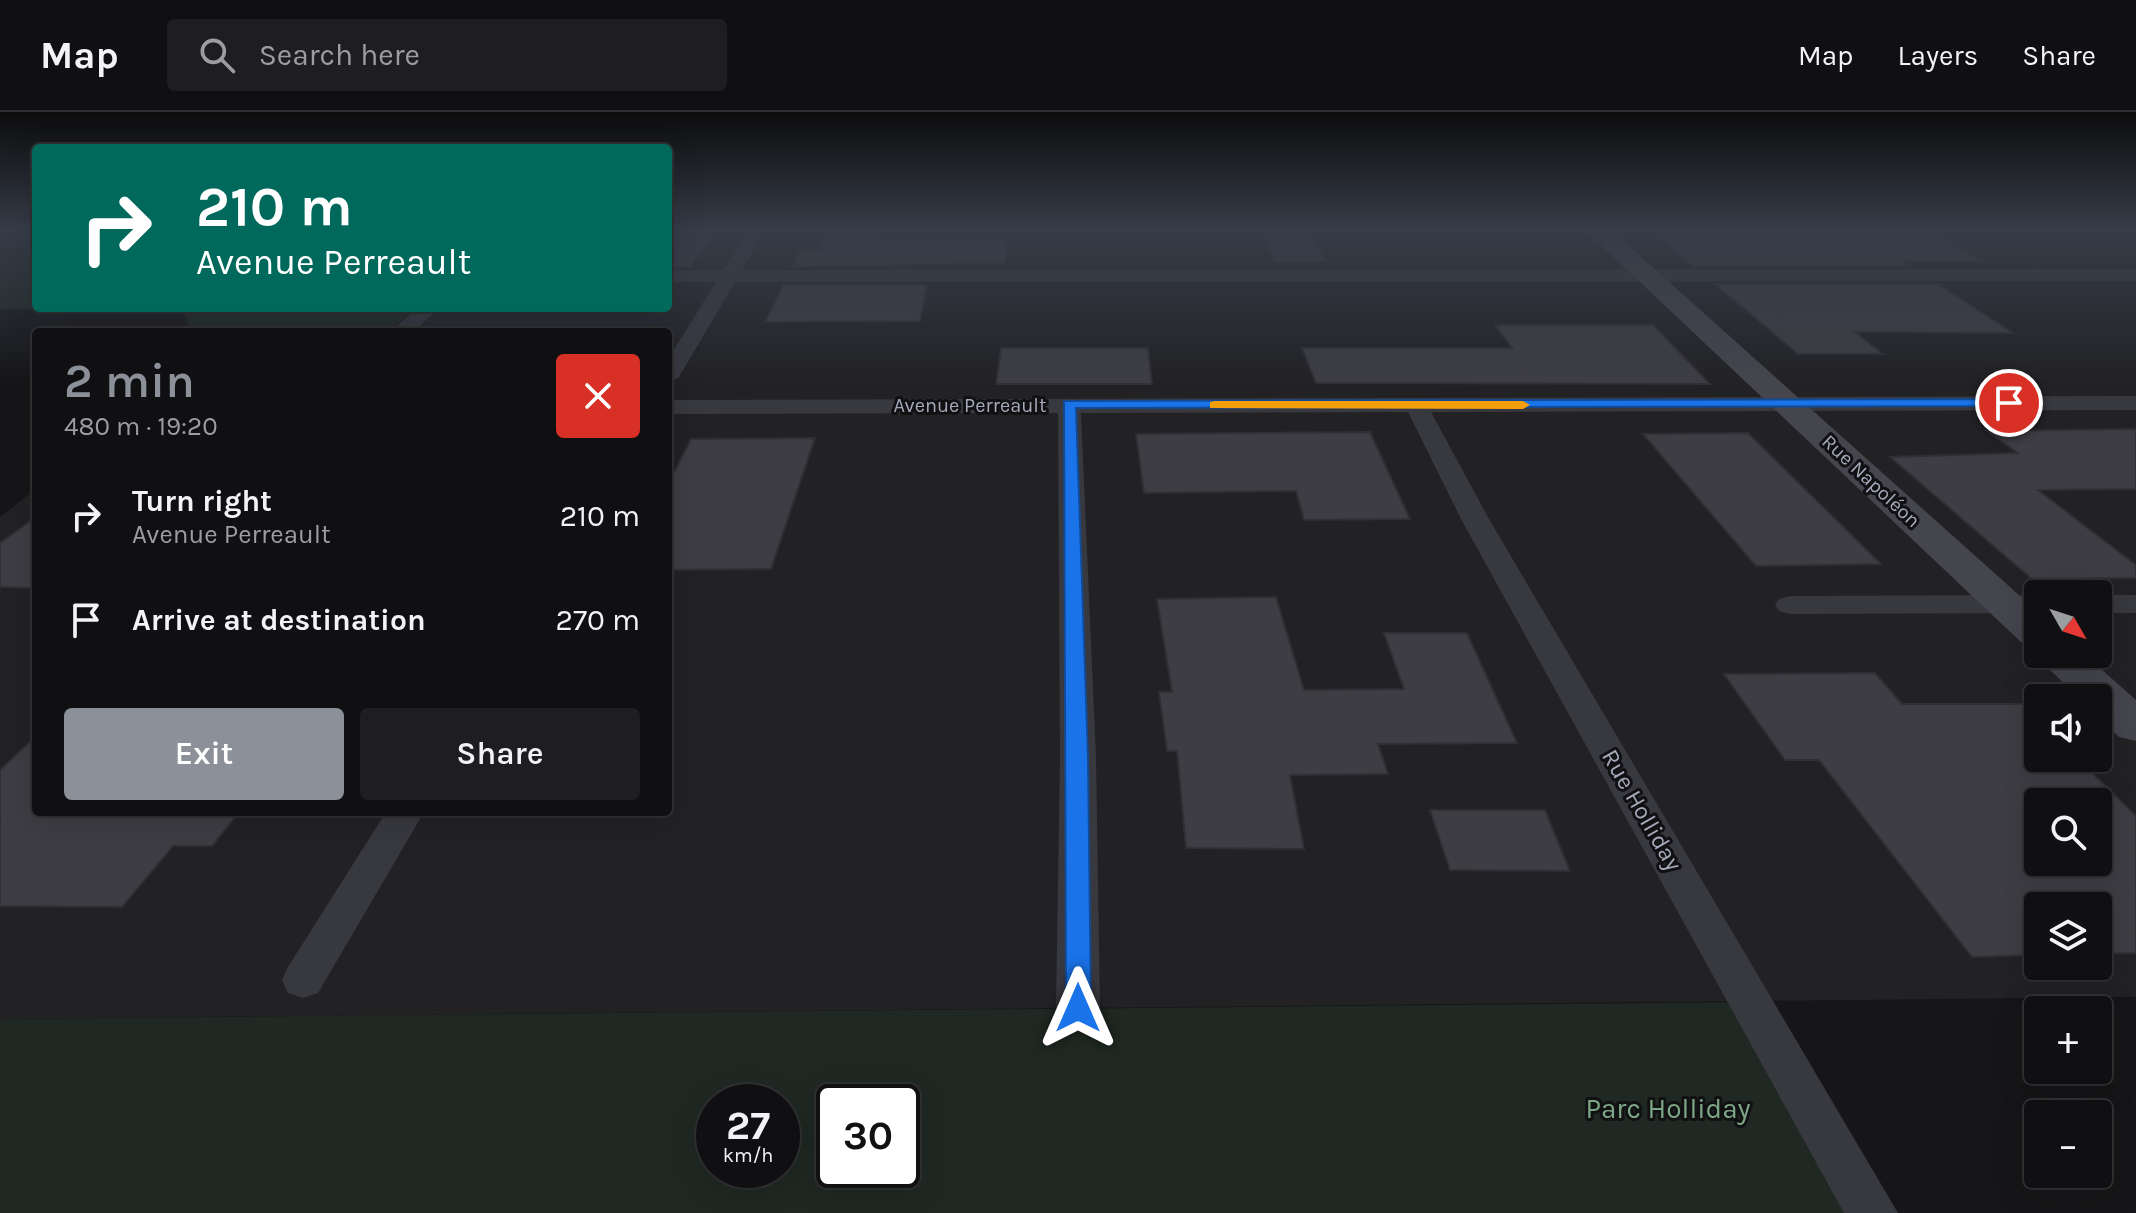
<!DOCTYPE html>
<meta charset="utf-8">
<style>
body{margin:0;font-family:Karla,sans-serif;background:#1e1e20;color:#f1f3f6;height:100vh;display:flex;flex-direction:column;font-size:30px;white-space:nowrap}
*{box-sizing:border-box;margin:0}
p{font-size:26px;color:#9c9d9f}
.icon{flex:none;width:44px;height:44px;fill:none;stroke:currentColor;stroke-width:2;stroke-linecap:round;stroke-linejoin:round}
.map{position:relative;flex:1;overflow:hidden}
.drawer{position:absolute;left:32px;top:216px;width:640px;height:488px;display:flex;flex-direction:column;background:#101012;border-radius:8px;box-shadow:0 8px 32px #0002,0 0 0 2px #303032}
.drawer>*{flex:none}
.top-card{position:absolute;left:32px;top:32px;width:640px;height:168px;border-radius:8px;box-shadow:0 8px 32px #0002,0 0 0 2px #303032;background:#00695c;color:#fff;overflow:hidden}
.needle{width:52px;rotate:129deg}
.controls{position:absolute;left:2024px;top:468px;display:grid;gap:16px}
.controls a{display:grid;place-items:center;width:88px;height:88px;border-radius:8px;background:#101012;box-shadow:0 8px 32px #0002,0 0 0 2px #303032;font-size:40px}
.speed{position:absolute;left:696px;top:972px;display:flex;gap:16px;font-size:40px;font-weight:700;text-align:center}
.speed>*{display:grid;place-content:center;width:104px;height:104px;border-radius:50%;background:#101012;box-shadow:0 8px 32px #0002,0 0 0 2px #303032;line-height:1}
.speed small{font-size:20px;font-weight:400}
.speed .limit{border:4px solid #111;border-radius:12px;background:#fff;color:#111}
.pin{position:absolute;display:grid;place-items:center;width:68px;height:68px;color:#fff;margin:-34px;border:4px solid #fff;border-radius:50%;box-shadow:0 2px 8px #0007}
.me{position:absolute;width:88px;margin:-44px;rotate:0deg;stroke-linejoin:round;filter:drop-shadow(0 0 6px #0008)}
.turn{display:flex;align-items:center;gap:28px;height:168px;padding:0 32px;font-size:36px}
.turn .icon{width:104px;height:104px;stroke-width:2.5}
.turn b{display:block;font-size:56px;line-height:68px}
.round{display:grid;place-items:center;flex:none;width:84px;height:84px;border-radius:8px;background:#1e1e20}
.head{display:flex;align-items:center;justify-content:space-between;height:136px;padding:0 32px}
h1{font-size:48px;font-weight:600;line-height:60px;color:#8c9099}
.action{display:flex;gap:16px;margin-top:auto;padding:16px 32px}
.action a{flex:1;height:92px;border-radius:8px;background:#8c9099;color:#fff;font-size:32px;font-weight:600;line-height:92px;text-align:center}
.action a+a{background:#1e1e20;color:#f1f3f6}
ul{padding:0;list-style:none}
li{display:flex;align-items:center;gap:24px;height:104px;padding:0 32px}
li div{flex:1}
li b{display:block;font-size:30px}
li em{font-style:normal}
header{display:flex;align-items:center;gap:48px;box-sizing:border-box;height:112px;padding:0 40px;background:#101012;border-bottom:2px solid #303032}
header strong{font-size:38px}
nav{display:flex;gap:44px;margin-inline-start:auto;font-size:28px}
.search{width:560px;height:72px;background:#1e1e20;display:flex;align-items:center;gap:20px;box-sizing:border-box;padding:0 28px;border-radius:8px;color:#9c9d9f;font-size:30px}
.map>svg:first-child{display:block}
.built{fill:#222225;fill-rule:evenodd}
.green{fill:#1f2822;fill-rule:evenodd}
.building{fill:#3d3d43;stroke:#302f34;stroke-width:2;fill-rule:evenodd}
.lines{fill:none;stroke-linecap:round;stroke-linejoin:round}
.street{fill:#38383f;fill-rule:evenodd}
.secondary{fill:#44454d;fill-rule:evenodd}
.route{fill:#1a73e8;stroke:#114b97;stroke-width:2}
.slow{fill:#f59e0b}
.labels{text-anchor:middle;dominant-baseline:central;stroke-width:6;stroke-linejoin:round;paint-order:stroke}
.far-street-label{font-size:20px;fill:#a6a9b9;stroke:#111113}
.street-label{font-size:24px;fill:#a6a9b9;stroke:#111113}
.near-park-label{font-size:28px;fill:#7ca685;stroke:#111113}
</style>
<header>
<strong>Map</strong>
<div class="search"><svg class="icon" aria-label="search" viewBox="0 0 24 24"><circle cx="10" cy="10" r="6"/><path d="M15 15l6 6"/></svg>Search here</div>
<nav><a>Map</a><a>Layers</a><a>Share</a></nav>
</header>
<div class="map">
<svg width="2136" height="1101" viewBox="0 0 2136 1101">
<rect width="100%" height="100%" fill="#161618"/>
<path class="built" d="M668,118H2136V885L0,907V405L36,377V700H668V220H387L417,196H668ZM2038,482H2098V542H2038ZM2038,586H2098V646H2038ZM2038,690H2098V750H2038ZM2038,794H2098V854H2038Z"/>
<g class="green">
<path d="M0,118H36V196H417L387,220H191L182,196L0,197Z"/>
<path d="M1751,890L1872,1101H0V907ZM714,990H782V1058H714ZM834,990H902V1058H834Z"/>
</g>
<g class="building">
<path d="M668,118H719L690,155H668Z"/>
<path d="M829,118H877L874,126L1007,127L1005,151L792,155L800,138H820Z"/>
<path d="M1261,118H1310L1326,150H1274Z"/>
<path d="M1651,118L1730,119L1738,125H1848L1837,118H1928L1983,149H1902L1910,154H1693Z"/>
<path d="M1715,172H1938L2013,221L1855,220L1883,242H1798Z"/>
<path d="M783,173H927L920,209L765,210Z"/>
<path d="M1495,213H1653L1710,272L1316,271L1302,236H1512Z"/>
<path d="M1001,236H1148L1152,272H996Z"/>
<path d="M2136,317V377L2038,378L2136,453V466L2032,467L1890,345L2018,341L1987,319Z"/>
<path d="M1370,320L1410,407L1304,408L1296,379L1144,381L1136,322Z"/>
<path d="M1748,321L1881,452L1756,454L1643,322Z"/>
<path d="M815,326L771,457L668,458V372L691,327Z"/>
<path d="M36,405V476L0,475V431Z"/>
<path d="M1276,485L1304,578L1404,577L1384,521H1467L1517,631L1378,632L1388,662L1290,663L1304,737L1186,736L1177,639H1167L1159,580H1172L1157,487Z"/>
<path d="M1875,561L1902,592H2023L2038,606V646H2077L2136,704V841L2098,842V794H2038V843L1972,845L1819,648H1785L1724,562ZM2038,690H2098V750H2038Z"/>
<path d="M36,624V700H239L212,734H173L122,795L0,794V658Z"/>
<path d="M1430,698H1545L1570,759L1450,758Z"/>
</g>
<g class="lines">
<g class="street">
<path d="M748,118H766L742,158L2136,157V169L735,170L679,265L668,272V247L716,170H668V158H723Z"/>
<path d="M417,196H439L413,220H391Z"/>
<path d="M2136,284V298L1431,300L1489,407L1898,1101H1844L1461,407L1408,300L1081,301L1096,645L1100,896L1094,909L1078,915L1062,909L1056,896L1060,645L1058,301L668,302V288Z"/>
<path d="M2038,483V501L1790,502L1779,499L1775,493L1779,487L1790,484Z"/>
<rect x="2098" y="483" width="38" height="18"/>
<path d="M386,700H424L318,881L303,886L288,881L282,868L288,855Z"/>
</g>
<g class="secondary">
<path d="M1585,118H1611L2038,500V536L2023,532Z"/>
<path d="M2038,539L2084,542L2136,588V629L2119,625L2098,604V586H2079L2043,551Z"/>
</g>
</g>
<linearGradient id="sky" x2="0" y2="1"><stop stop-color="#0c0c0d"/><stop offset="0.43" stop-color="#363c48"/><stop offset="1" stop-color="#363c48" stop-opacity="0"/></linearGradient>
<rect width="2136" height="272" fill="url(#sky)"/>
<path class="route" d="M2009,287L2013,288V294L1076,296L1088,645L1091,896L1087,904L1078,907L1069,904L1066,896L1064,289Z"/>
<path class="slow" d="M1214,289H1523L1530,293L1523,297L1210,296V290Z"/>
<g class="labels">
<g class="far-street-label">
<text x="970" y="293">Avenue Perreault</text>
<text transform="translate(1871 369) rotate(43)">Rue Napoléon</text>
</g>
<g class="street-label">
<text transform="translate(1642 698) rotate(60)">Rue Holliday</text>
</g>
<g class="near-park-label">
<text x="1668" y="996">Parc Holliday</text>
</g>
</g>
</svg>
<div class="controls">
<a><svg class="needle" viewBox="-14 -14 28 28"><path d="M0-13l5 13h-10z" fill="#e53935"/><path d="M0 13l5-13h-10z" fill="#9c9d9f"/></svg></a>
<a><svg class="icon" aria-label="sound" viewBox="0 0 24 24"><path d="M4 9h4l5-4v14l-5-4H4zM17 9q2 3 0 6"/></svg></a>
<a><svg class="icon" aria-label="search" viewBox="0 0 24 24"><circle cx="10" cy="10" r="6"/><path d="M15 15l6 6"/></svg></a>
<a><svg class="icon" aria-label="layers" viewBox="0 0 24 24"><path d="M12 4l9 5-9 5-9-5zM3 14l9 5 9-5"/></svg></a>
<a>+</a>
<a>−</a>
</div>
<div class="speed"><div>27<small>km/h</small></div><div class="limit">30</div></div>
<div class="pin" style="left:2009px;top:291px;background:#d93025"><svg class="icon" aria-label="arrive" viewBox="0 0 24 24"><path d="M6 21V4h12l-3 4 3 4H6"/></svg></div>
<svg class="me" style="left:1078px;top:896px" viewBox="-20 -20 40 40"><path d="M0-17L14 15 0 8-14 15z" fill="#1a73e8" stroke="#fff" stroke-width="4"/></svg>
<div class="top-card">
<div class="turn"><svg class="icon" aria-label="right" viewBox="0 0 24 24"><path d="M7 20v-9h11M14 6l5 5-5 5"/></svg><div><b>210 m</b>Avenue Perreault</div></div>
</div>
<section class="drawer">
<div class="head"><div><h1>2 min</h1><p>480 m · 19:20</p></div><a class="round" style="background:#d93025;color:#fff"><svg class="icon" aria-label="close" viewBox="0 0 24 24"><path d="M6 6l12 12M18 6L6 18"/></svg></a></div>
<ul>
<li><svg class="icon" aria-label="right" viewBox="0 0 24 24"><path d="M7 20v-9h11M14 6l5 5-5 5"/></svg><div><b>Turn right</b><p>Avenue Perreault</p></div><em>210 m</em></li>
<li><svg class="icon" aria-label="arrive" viewBox="0 0 24 24"><path d="M6 21V4h12l-3 4 3 4H6"/></svg><div><b>Arrive at destination</b></div><em>270 m</em></li>
</ul>
<div class="action"><a>Exit</a><a>Share</a></div>
</section>
</div>
